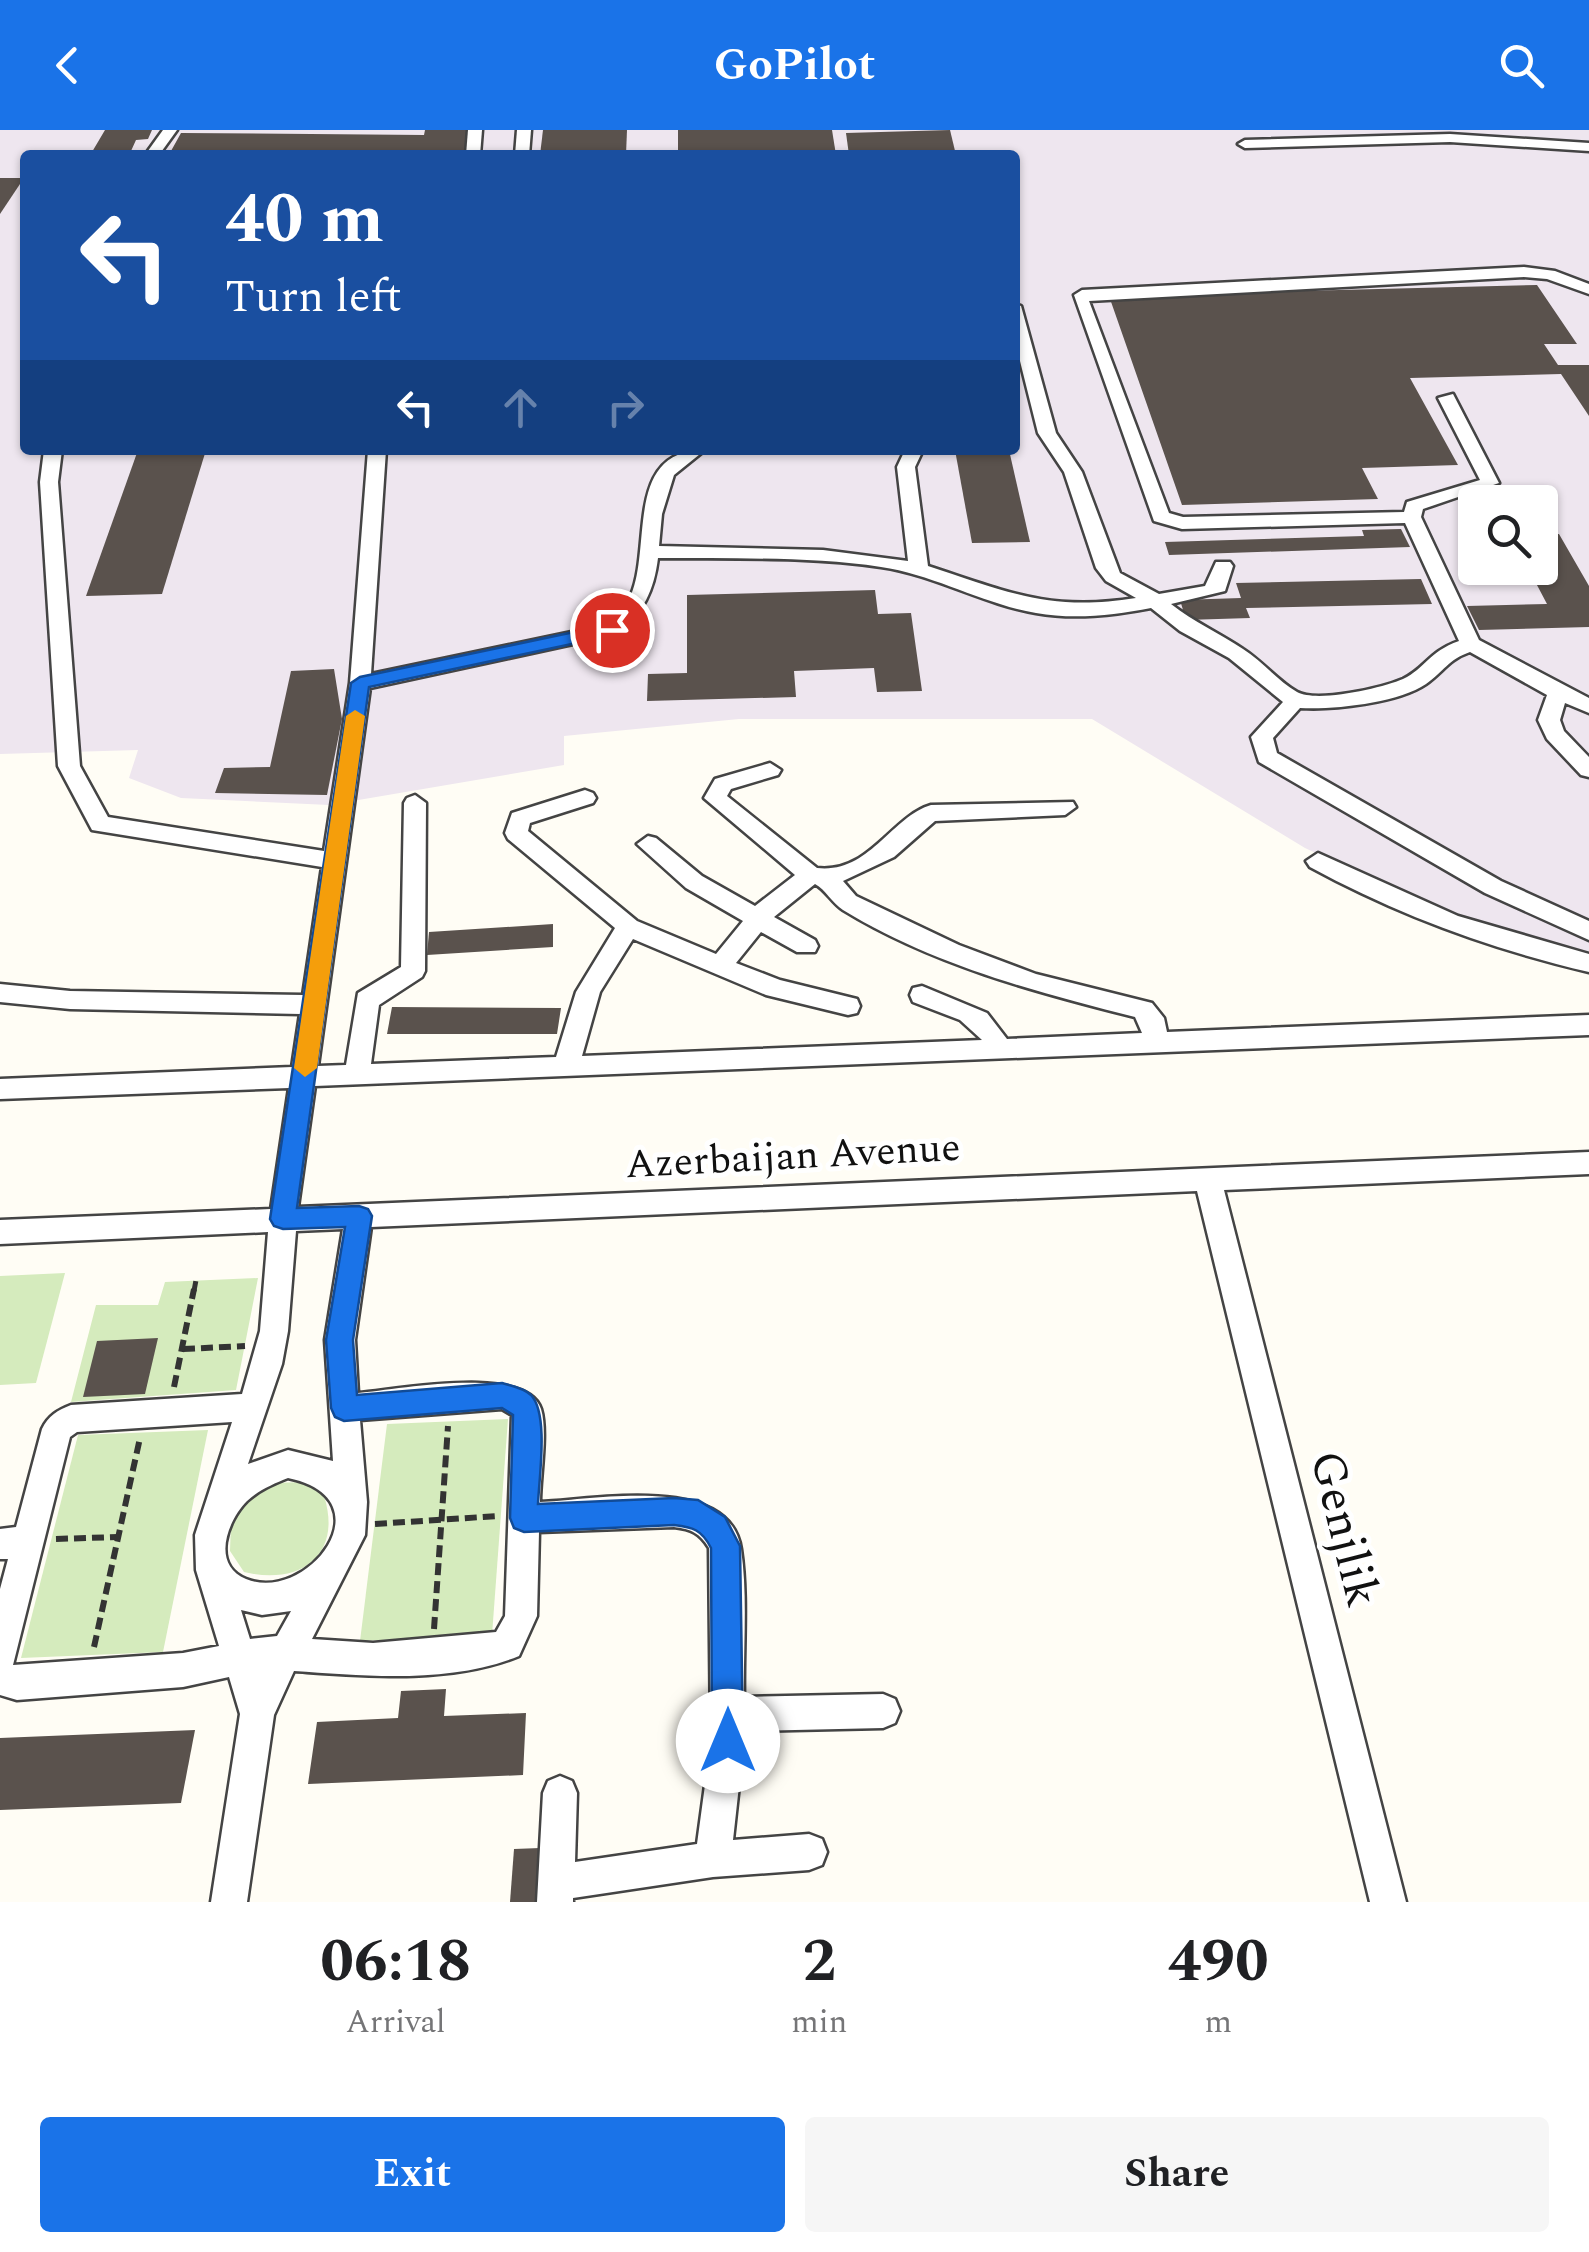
<!DOCTYPE html>
<style>
body{margin:0;font-family:Spectral,serif;background:#f6f6f6;color:#202124;height:100vh;display:flex;flex-direction:column;font-size:38px;white-space:nowrap}
*{box-sizing:border-box;margin:0}
p{font-size:32px;color:#757577}
.icon{flex:none;width:55px;height:55px;fill:none;stroke:currentColor;stroke-width:2;stroke-linecap:round;stroke-linejoin:round}
.map{position:relative;height:1772px;overflow:hidden}
.drawer{display:flex;flex-direction:column;background:#fff;flex:1}
.drawer>*{flex:none}
.hud{position:absolute;left:20px;top:20px;width:1000px;height:305px;border-radius:10px;box-shadow:0 2px 8px #0004;background:#1a4fa0;color:#fff;overflow:hidden}
.controls{position:absolute;left:1458px;top:355px;display:grid;gap:20px}
.controls a{display:grid;place-items:center;width:100px;height:100px;border-radius:10px;background:#fff;box-shadow:0 2px 8px #0004;font-size:50px}
.pin{position:absolute;display:grid;place-items:center;width:85px;height:85px;color:#fff;margin:-42px;border:5px solid #fff;border-radius:50%;box-shadow:0 2px 10px #0007}
.me{position:absolute;width:110px;margin:-55px;rotate:0deg;stroke-linejoin:round;filter:drop-shadow(0 0 8px #0008)}
.turn{display:flex;align-items:center;gap:35px;height:210px;padding:0 40px;font-size:45px}
.turn .icon{width:130px;height:130px;stroke-width:2.5}
.turn b{display:block;font-size:70px;line-height:85px}
.lanes{display:flex;align-items:center;height:95px;padding:0 40px;background:#0003;justify-content:center;gap:50px;direction:ltr}
.lanes .off{opacity:.35}
.eta{display:flex;justify-content:space-evenly;align-items:center;height:170px;text-align:center}
.eta b{font-size:60px;font-weight:700;line-height:70px}
.button{display:flex;gap:20px;margin-top:auto;padding:20px 40px}
.button a{flex:1;height:115px;border-radius:10px;background:#1a73e8;color:#fff;font-size:40px;font-weight:700;line-height:115px;text-align:center}
.button a+a{background:#f6f6f6;color:#202124}
header{display:flex;justify-content:space-between;align-items:center;height:130px;padding:0 40px;background:#1a73e8;color:#fff;font-size:45px;font-weight:700}
.map>svg:first-child{display:block}
.industrial{fill:#eee6ef;fill-rule:evenodd}
.green{fill:#d5ebbd}
.building{fill:#5a524d}
.lines{fill:none;stroke-linecap:round;stroke-linejoin:round}
.minor-casing{stroke:#444;stroke-width:5}
.path-far1{stroke:#333;stroke-width:5;stroke-dasharray:10 5;stroke-linecap:butt}
.path{stroke:#333;stroke-width:6;stroke-dasharray:12 6;stroke-linecap:butt}
.minor{fill:#fff;fill-rule:evenodd}
.route{fill:#1a73e8;stroke:#114b97;stroke-width:2.5}
.slow{fill:#f59e0b}
.labels{text-anchor:middle;dominant-baseline:central;stroke-width:10;stroke-linejoin:round;paint-order:stroke}
.street-label{font-size:40px;fill:#111;stroke:#fff}
.near-street-label{font-size:48px;fill:#111;stroke:#fff}
</style>
<header><svg class="icon" aria-label="back" viewBox="0 0 24 24"><path d="M15 5l-7 7 7 7"/></svg>GoPilot<svg class="icon" aria-label="search" viewBox="0 0 24 24"><circle cx="10" cy="10" r="6"/><path d="M15 15l6 6"/></svg></header>
<div class="map">
<svg width="1589" height="1772" viewBox="0 0 1589 1772">
<rect width="100%" height="100%" fill="#fffdf5"/>
<path class="industrial" d="M0,0H1589V824L1451,786L1305,718L1092,589H739L564,606V635L329,675L181,668L129,648L138,620L0,624ZM25,25H1015V320H25ZM1475,372H1540V438H1475Z"/>
<g class="green">
<path d="M65,1143L36,1253L0,1255V1146Z"/>
<path d="M258,1148L236,1260L71,1272L96,1175H158L165,1152Z"/>
<path d="M508,1289L492,1505L360,1511L387,1294Z"/>
<path d="M208,1300L163,1522L21,1528L78,1305Z"/>
<path d="M303,1352L324,1366C343,1425 300,1456 244,1442L230,1421L231,1393L248,1368L274,1353Z"/>
</g>
<g class="building">
<path d="M105,0H152L148,9L136,10L131,21L92,22Z"/>
<path d="M425,0H469L465,25L171,21L181,3L424,5Z"/>
<path d="M543,0H627L626,25H540Z"/>
<path d="M678,0H832L836,25H678Z"/>
<path d="M950,0L956,25H849L846,3Z"/>
<path d="M0,48H24L0,84Z"/>
<path d="M1537,155L1577,214H1544L1558,235H1589V286L1561,244L1410,248L1458,335L1362,338L1378,369L1182,375L1109,166Z"/>
<path d="M138,320H206L162,464L86,466Z"/>
<path d="M955,320H1009L1030,412L972,413Z"/>
<path d="M1401,399L1410,417L1169,425L1165,412L1364,406L1362,400Z"/>
<path d="M1540,404H1559L1589,456V497L1479,500L1467,476L1547,474L1528,438H1540Z"/>
<path d="M1421,449L1432,474L1246,478L1250,488L1186,490L1180,470L1241,468L1236,453Z"/>
<path d="M875,460L878,484L911,483L922,561L877,562L874,538L794,541L796,567L647,571L648,544L687,543V465Z"/>
<path d="M334,539L342,589L327,665L215,663L224,638L270,637L291,541Z"/>
<path d="M553,794V817L427,825L429,802Z"/>
<path d="M392,877L561,878L557,904H387Z"/>
<path d="M158,1208L145,1264L83,1267L97,1211Z"/>
<path d="M446,1559L444,1586L526,1583L523,1645L308,1654L317,1592L398,1588L401,1561Z"/>
<path d="M195,1600L181,1673L0,1680V1608Z"/>
<path d="M540,1718L537,1772H510L514,1719Z"/>
</g>
<g class="lines">
<g class="minor-casing">
<g id="minor">
<path d="M163,0H177L159,25H145Z"/>
<path d="M468,0H482L480,25H466Z"/>
<path d="M517,0H531L529,25H515Z"/>
<path d="M1450,4L1589,13V21L1450,12L1245,18L1238,14L1245,10Z"/>
<path d="M1524,137L1555,141L1589,154V164L1547,149L1524,147L1089,171L1169,383L1183,387L1404,382L1407,372L1480,350L1438,268L1453,264L1499,353L1423,379L1421,387L1479,510L1589,568V583L1565,573L1560,590L1564,601L1589,627V647L1581,645L1547,609L1538,590L1547,565L1470,522C1449,529 1443,542 1426,554C1398,573 1333,580 1300,578L1273,608L1277,623L1501,751L1589,791V810L1485,763L1259,632L1251,607L1283,572L1229,528L1180,501L1151,478C1114,485 1075,490 1036,483C983,474 935,445 881,437C808,426 732,429 658,428C654,461 643,482 619,504L370,558L318,936L346,935L358,863L401,837L404,673L407,668L415,665L426,673L425,841L422,847L379,875L371,934L556,927L576,862L615,798L508,709L505,703L512,683L585,660L593,663L596,668L593,673L530,693L528,701L637,791L716,824L743,791L686,758L637,714L648,706L656,708L702,746L755,776L795,745L704,668L715,649L770,633L781,640L778,645L731,659L727,666L817,738C869,744 891,687 931,675L1073,672L1076,677L1065,685L935,691L894,727L843,751L856,766L959,815L1036,844L1152,873L1164,888L1167,902L1589,885V905L315,956L298,1077L1589,1022V1044L1224,1060L1406,1772H1370L1197,1061L371,1097L355,1210L358,1263C397,1260 527,1234 541,1279C548,1302 540,1347 540,1372C593,1370 730,1343 741,1419C748,1466 743,1519 744,1567L883,1564L895,1569L900,1581L895,1593L883,1598L745,1601L733,1710L809,1704L822,1709L827,1722L822,1735L809,1740L713,1747L573,1768V1772H537L543,1663L548,1651L560,1646L572,1651L577,1663L575,1732L697,1714L711,1611L709,1418C700,1403 691,1399 674,1397L539,1402L537,1486L519,1526C450,1554 366,1546 294,1541L274,1585L247,1772H211L240,1584L229,1547L183,1557L17,1570L0,1565V1459L8,1429H0V1399L16,1397L42,1299C48,1286 58,1280 71,1275L242,1264L260,1201L268,1102L0,1114V1090L271,1079L289,958L0,969V949L292,937L300,884L70,879L0,872V854L70,861L303,865L322,737L92,700L58,636L40,352L44,320H62L58,352L80,636L108,687L324,721L350,553L368,320H386L371,544L605,495C615,486 625,478 631,465C652,416 624,320 705,320L674,345L662,384L659,416L823,420L908,431L897,337L905,320H923L915,337L928,436C1008,462 1050,482 1136,468L1106,451L1096,438L1064,342L1038,303L1015,211V174L1021,176L1056,303L1082,342L1120,443L1159,464L1205,456L1216,432H1230L1233,436L1225,461L1171,474C1194,492 1219,503 1243,519C1262,531 1278,551 1297,562C1317,573 1382,558 1403,549C1426,538 1428,522 1459,511L1405,393L1182,399L1154,391L1074,165L1082,160ZM815,754C826,760 832,773 843,780C931,834 1035,862 1135,887L1142,903L1007,909L987,883L922,856L913,858L910,865L913,872L960,890L982,910L582,926L600,862L633,809L766,865L848,885L857,883L860,876L857,869L780,850L736,833L761,802L797,822H815L818,816L815,810L774,787ZM343,1099L325,1210L333,1331L288,1320L248,1334L282,1234L288,1201L296,1101ZM502,1279L512,1285L505,1486L496,1502L373,1513L312,1509L365,1405L367,1372L360,1290ZM232,1292L195,1405L196,1440L219,1516L183,1523L13,1535L70,1307L77,1302ZM288,1348C389,1369 307,1474 246,1449C211,1435 227,1391 247,1371C259,1360 273,1354 288,1348ZM241,1480L262,1485L291,1481L277,1506L250,1509Z"/>
<path d="M1318,723L1458,786L1589,824V842C1491,819 1398,785 1310,737L1306,731Z"/>
</g>
</g>
<path class="path-far1" d="M194,1161L196,1150"/>
<g class="path">
<path d="M183,1219L245,1216"/>
<path d="M174,1257L194,1159"/>
<path d="M375,1394L498,1386"/>
<path d="M56,1409L118,1407"/>
<path d="M434,1499L448,1296"/>
<path d="M94,1517L140,1308"/>
</g>
<use href="#minor" class="minor"/>
</g>
<path class="route" d="M612,494L619,495V504L369,557L297,1078L359,1076L368,1079L372,1086L353,1210L357,1265L502,1253C512,1256 524,1258 531,1265C549,1284 539,1348 538,1374L674,1368L698,1370L725,1387L740,1416L743,1611L739,1622L728,1627L717,1622L712,1611L711,1418C702,1400 693,1397 674,1395L524,1402L514,1398L510,1388L513,1285L502,1278L344,1291L335,1287L331,1278L326,1210L345,1097L283,1099L274,1096L270,1089L351,553L360,547Z"/>
<path class="slow" d="M355,580L365,586L317,938L305,947L294,938L346,586Z"/>
<g class="labels">
<g class="street-label">
<text transform="translate(793 1027) rotate(-3)">Azerbaijan Avenue</text>
</g>
<g class="near-street-label">
<text transform="translate(1344 1399) rotate(76)">Genjlik</text>
</g>
</g>
</svg>
<div class="controls">
<a><svg class="icon" aria-label="search" viewBox="0 0 24 24"><circle cx="10" cy="10" r="6"/><path d="M15 15l6 6"/></svg></a>
</div>
<div class="pin" style="left:612px;top:500px;background:#d93025"><svg class="icon" aria-label="arrive" viewBox="0 0 24 24"><path d="M6 21V4h12l-3 4 3 4H6"/></svg></div>
<svg class="me" style="left:728px;top:1611px" viewBox="-20 -20 40 40"><circle r="19" fill="#fff"/><path d="M0-13L10 11 0 6-10 11z" fill="#1a73e8"/></svg>
<div class="hud">
<div class="turn"><svg class="icon" aria-label="left" viewBox="0 0 24 24"><path d="M17 20v-9H6M10 6l-5 5 5 5"/></svg><div><b>40 m</b>Turn left</div></div>
<div class="lanes"><svg class="icon" aria-label="left" viewBox="0 0 24 24"><path d="M17 20v-9H6M10 6l-5 5 5 5"/></svg><svg class="icon off" aria-label="ahead" viewBox="0 0 24 24"><path d="M12 20V5M6 11l6-6 6 6"/></svg><svg class="icon off" aria-label="right" viewBox="0 0 24 24"><path d="M7 20v-9h11M14 6l5 5-5 5"/></svg></div>
</div>
</div>
<section class="drawer">
<div class="eta">
<div><b>06:18</b><p>Arrival</p></div>
<div><b>2</b><p>min</p></div>
<div><b>490</b><p>m</p></div>
</div>
<div class="button"><a>Exit</a><a>Share</a></div>
</section>
